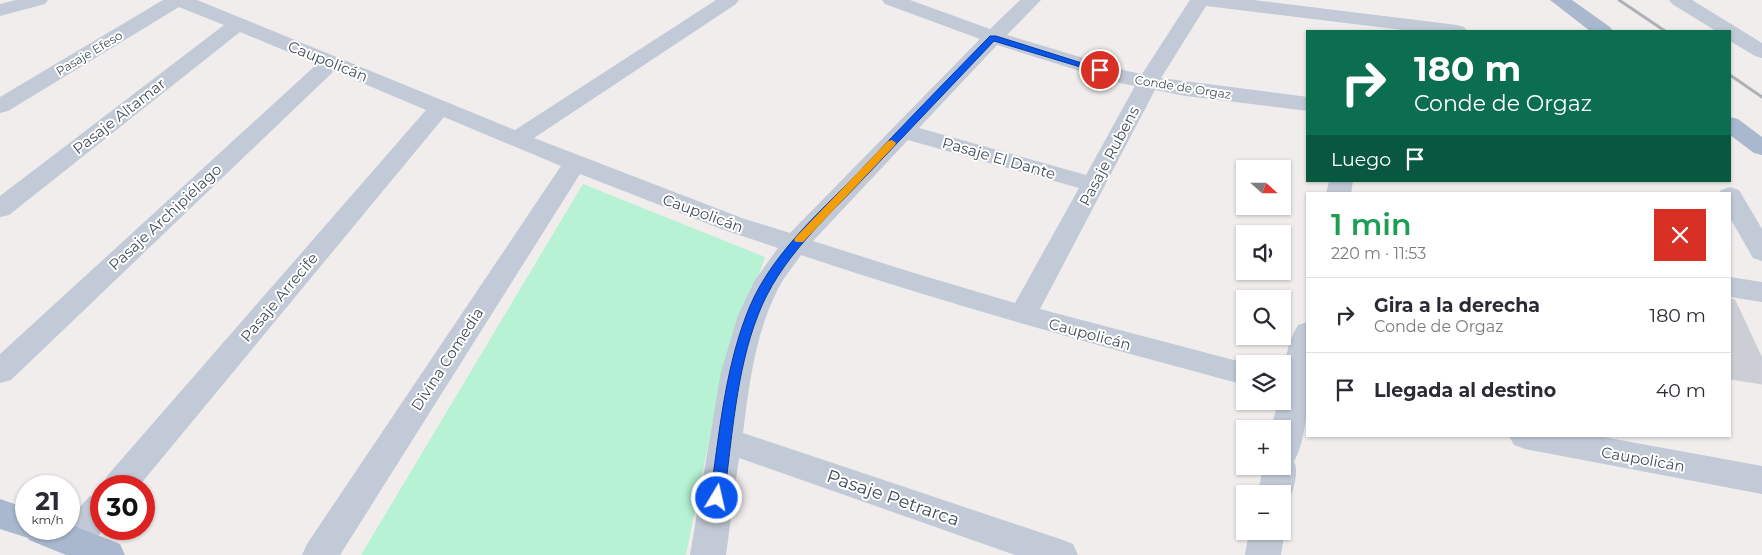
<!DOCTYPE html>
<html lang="es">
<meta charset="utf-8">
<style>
body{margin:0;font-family:Montserrat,sans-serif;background:#f7f7f7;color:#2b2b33;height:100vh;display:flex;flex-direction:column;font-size:19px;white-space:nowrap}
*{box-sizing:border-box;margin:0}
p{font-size:16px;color:#7c7c81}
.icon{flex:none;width:28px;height:28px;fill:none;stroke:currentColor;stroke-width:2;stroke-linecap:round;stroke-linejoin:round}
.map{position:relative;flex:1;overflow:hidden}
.details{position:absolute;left:1306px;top:192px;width:425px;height:245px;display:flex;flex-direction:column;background:#fff;border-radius:0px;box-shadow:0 1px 4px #0004}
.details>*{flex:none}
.hud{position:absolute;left:1306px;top:30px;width:425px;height:152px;border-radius:0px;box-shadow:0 1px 4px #0004;background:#0b6e4f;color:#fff;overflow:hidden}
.needle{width:32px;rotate:111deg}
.fabs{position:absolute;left:1236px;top:160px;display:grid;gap:10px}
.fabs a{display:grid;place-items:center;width:55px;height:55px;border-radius:0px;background:#fff;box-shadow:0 1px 4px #0004;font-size:25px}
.speed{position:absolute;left:15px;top:475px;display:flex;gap:10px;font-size:25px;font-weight:700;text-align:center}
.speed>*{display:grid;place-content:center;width:65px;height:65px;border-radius:50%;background:#fff;box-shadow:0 1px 4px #0004;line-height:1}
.speed small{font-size:12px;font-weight:400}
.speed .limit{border:8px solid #d22;background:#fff;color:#111}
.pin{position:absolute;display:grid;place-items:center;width:42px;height:42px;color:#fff;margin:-21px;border:2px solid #fff;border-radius:50%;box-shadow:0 1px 5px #0007}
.me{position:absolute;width:55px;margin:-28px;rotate:9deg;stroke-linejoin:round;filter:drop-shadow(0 0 4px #0008)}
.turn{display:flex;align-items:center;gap:18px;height:105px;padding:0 25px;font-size:22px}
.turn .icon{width:65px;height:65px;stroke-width:2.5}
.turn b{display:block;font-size:35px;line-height:42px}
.then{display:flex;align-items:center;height:48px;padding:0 25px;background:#0003;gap:10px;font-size:19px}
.round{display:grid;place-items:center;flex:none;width:52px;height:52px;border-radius:0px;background:#f7f7f7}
.summary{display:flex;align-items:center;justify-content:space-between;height:85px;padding:0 25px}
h1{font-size:30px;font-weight:600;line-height:38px;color:#1e9e55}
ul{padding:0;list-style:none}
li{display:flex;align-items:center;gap:15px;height:75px;padding:0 25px;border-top:1px solid #e1e1e2}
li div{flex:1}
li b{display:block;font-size:19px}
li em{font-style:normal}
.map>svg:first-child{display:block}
.green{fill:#b6f2d3}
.building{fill:#cbced5;stroke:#d0d2d9}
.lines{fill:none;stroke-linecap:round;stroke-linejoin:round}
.minor{fill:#c1cad6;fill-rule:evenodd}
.major{fill:#a9b8ce;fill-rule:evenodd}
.rail{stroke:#aeb1b8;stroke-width:3}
.route{fill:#0a56ec;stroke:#063899}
.slow{fill:#f59e0b}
.labels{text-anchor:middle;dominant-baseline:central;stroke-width:4;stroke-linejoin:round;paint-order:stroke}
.far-street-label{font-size:12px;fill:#434e5b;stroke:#fff}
.street-label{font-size:15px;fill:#434e5b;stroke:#fff}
.near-street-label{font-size:18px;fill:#434e5b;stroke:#fff}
</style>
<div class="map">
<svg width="1762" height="555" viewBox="0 0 1762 555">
<rect width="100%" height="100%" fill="#f0edec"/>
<path class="green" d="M583,184L765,257L722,376L686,555H361Z"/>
<path class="building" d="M1730,299L1735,300L1762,358V384L1730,379Z"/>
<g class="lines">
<g class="minor">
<path d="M16,0H48L45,4L0,16V4Z"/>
<path d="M163,0H197L515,130L716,0H739L736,4L534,138L742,218L790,233L980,39L885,4L882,0H910L990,29L1020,0H1041L1007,35L1127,71L1142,74L1190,0H1253L1457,25L1464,27L1467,31H1411L1206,6L1161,78L1308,97V111L1186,96L1155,90L1040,309L1249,364H1245V385C1096,345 947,304 801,255C793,267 783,278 777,291C755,335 749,385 743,433L1060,539L1073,544L1078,555H1015L739,458L726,555H690L721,372L738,315L755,280L778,248L724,230L580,174L340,555H302L307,544L561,166L444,117L139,486H102L107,476L426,110L334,71L11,380L0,383V354L317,64L240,32L9,215L0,217V196L224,25L179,7L8,111L0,113V97ZM997,45L1115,82L1135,86L1086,175L919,128ZM908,140L1079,188L1015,303L914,273L813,241Z"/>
<path d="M1669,0H1692L1762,43V58L1755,56L1730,41V31H1716L1672,4Z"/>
<path d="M1329,181H1353L1351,194H1326Z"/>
<path d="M1730,187L1739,190L1762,229V261L1753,258L1730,218V194H1718L1721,190Z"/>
<path d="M1730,277L1762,282V302L1730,297Z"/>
<path d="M1308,322C1308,363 1313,425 1294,462C1300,473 1292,494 1287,504L1282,506V494H1258L1263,466H1282V429H1271L1278,401H1282C1282,377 1285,346 1298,325Z"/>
<path d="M1509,436H1598L1762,466V494L1525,449L1514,445Z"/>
<path d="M101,492V529H104C91,545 82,555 59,552L54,541L59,530L69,529V519L89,497Z"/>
<path d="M1282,527L1285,531L1281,555H1245L1249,531H1282Z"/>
</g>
<g class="major">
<path d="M1550,0H1572L1610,27L1613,31H1590Z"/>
<path d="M1730,117L1738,119L1762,137V155L1754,153L1730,135Z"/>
<path d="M0,499L26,508V529H69V524L120,544L125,555H66L29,540L28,538L0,529Z"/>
</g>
<g class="rail">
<path d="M1619,0L1665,31"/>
<path d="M1730,75L1762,97"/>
</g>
</g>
<path class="route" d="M990,36H996L1104,70L1097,72L994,41C951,87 907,132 864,178C824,220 779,260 758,315C736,371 732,439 724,498L722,502L717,503L712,502L710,498C719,437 724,374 746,316C767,258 817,215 859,172C902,126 946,81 990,36Z"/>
<path class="slow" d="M892,140L896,143L895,145L803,242H796L794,240L796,237L888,141Z"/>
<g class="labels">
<g class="far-street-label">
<text transform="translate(89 53) rotate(-31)">Pasaje Efeso</text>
<text transform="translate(1183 87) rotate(9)">Conde de Orgaz</text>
</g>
<g class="street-label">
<text transform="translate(328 61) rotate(22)">Caupolicán</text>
<text transform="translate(119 116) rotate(-38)">Pasaje Altamar</text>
<text transform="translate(1109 156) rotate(-62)">Pasaje Rubens</text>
<text transform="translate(999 158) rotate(16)">Pasaje El Dante</text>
<text transform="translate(703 213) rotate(20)">Caupolicán</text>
<text transform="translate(165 217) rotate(-43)">Pasaje Archipiélago</text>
<text transform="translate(279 297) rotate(-50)">Pasaje Arrecife</text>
<text transform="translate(1090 334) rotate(15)">Caupolicán</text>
<text transform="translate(447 359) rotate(-57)">Divina Comedia</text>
<text transform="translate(1643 459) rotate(10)">Caupolicán</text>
</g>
<g class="near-street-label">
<text transform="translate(893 498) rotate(19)">Pasaje Petrarca</text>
</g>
</g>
</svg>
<div class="fabs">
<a><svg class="needle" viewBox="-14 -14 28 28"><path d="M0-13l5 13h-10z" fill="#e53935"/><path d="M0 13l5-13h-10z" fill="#7c7c81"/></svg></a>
<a><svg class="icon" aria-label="sound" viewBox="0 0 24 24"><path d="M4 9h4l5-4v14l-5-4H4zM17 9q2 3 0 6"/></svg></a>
<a><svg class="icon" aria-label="search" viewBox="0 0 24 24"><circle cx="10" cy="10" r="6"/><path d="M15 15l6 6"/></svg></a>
<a><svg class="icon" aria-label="layers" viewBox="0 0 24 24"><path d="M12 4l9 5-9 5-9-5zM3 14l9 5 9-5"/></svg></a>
<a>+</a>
<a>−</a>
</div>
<div class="speed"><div>21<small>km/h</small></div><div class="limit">30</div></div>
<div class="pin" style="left:1100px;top:70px;background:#d93025"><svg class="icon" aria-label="arrive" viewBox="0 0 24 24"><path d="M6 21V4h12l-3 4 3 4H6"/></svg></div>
<svg class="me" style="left:717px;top:498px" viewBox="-20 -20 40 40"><circle r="17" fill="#0a56ec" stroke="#fff" stroke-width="3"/><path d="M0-11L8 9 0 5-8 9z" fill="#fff"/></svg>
<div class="hud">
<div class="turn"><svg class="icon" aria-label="right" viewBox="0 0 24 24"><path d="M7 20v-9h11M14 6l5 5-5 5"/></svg><div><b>180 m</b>Conde de Orgaz</div></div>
<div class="then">Luego<svg class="icon" aria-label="arrive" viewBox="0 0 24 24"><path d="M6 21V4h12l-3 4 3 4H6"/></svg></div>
</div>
<section class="details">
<div class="summary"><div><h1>1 min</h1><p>220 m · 11:53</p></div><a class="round" style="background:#d93025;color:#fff"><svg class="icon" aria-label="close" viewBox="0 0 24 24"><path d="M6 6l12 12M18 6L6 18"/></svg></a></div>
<ul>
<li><svg class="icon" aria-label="right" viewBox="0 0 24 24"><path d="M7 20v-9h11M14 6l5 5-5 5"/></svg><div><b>Gira a la derecha</b><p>Conde de Orgaz</p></div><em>180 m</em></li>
<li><svg class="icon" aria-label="arrive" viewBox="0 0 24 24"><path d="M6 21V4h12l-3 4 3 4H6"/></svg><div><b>Llegada al destino</b></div><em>40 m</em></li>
</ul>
</section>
</div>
